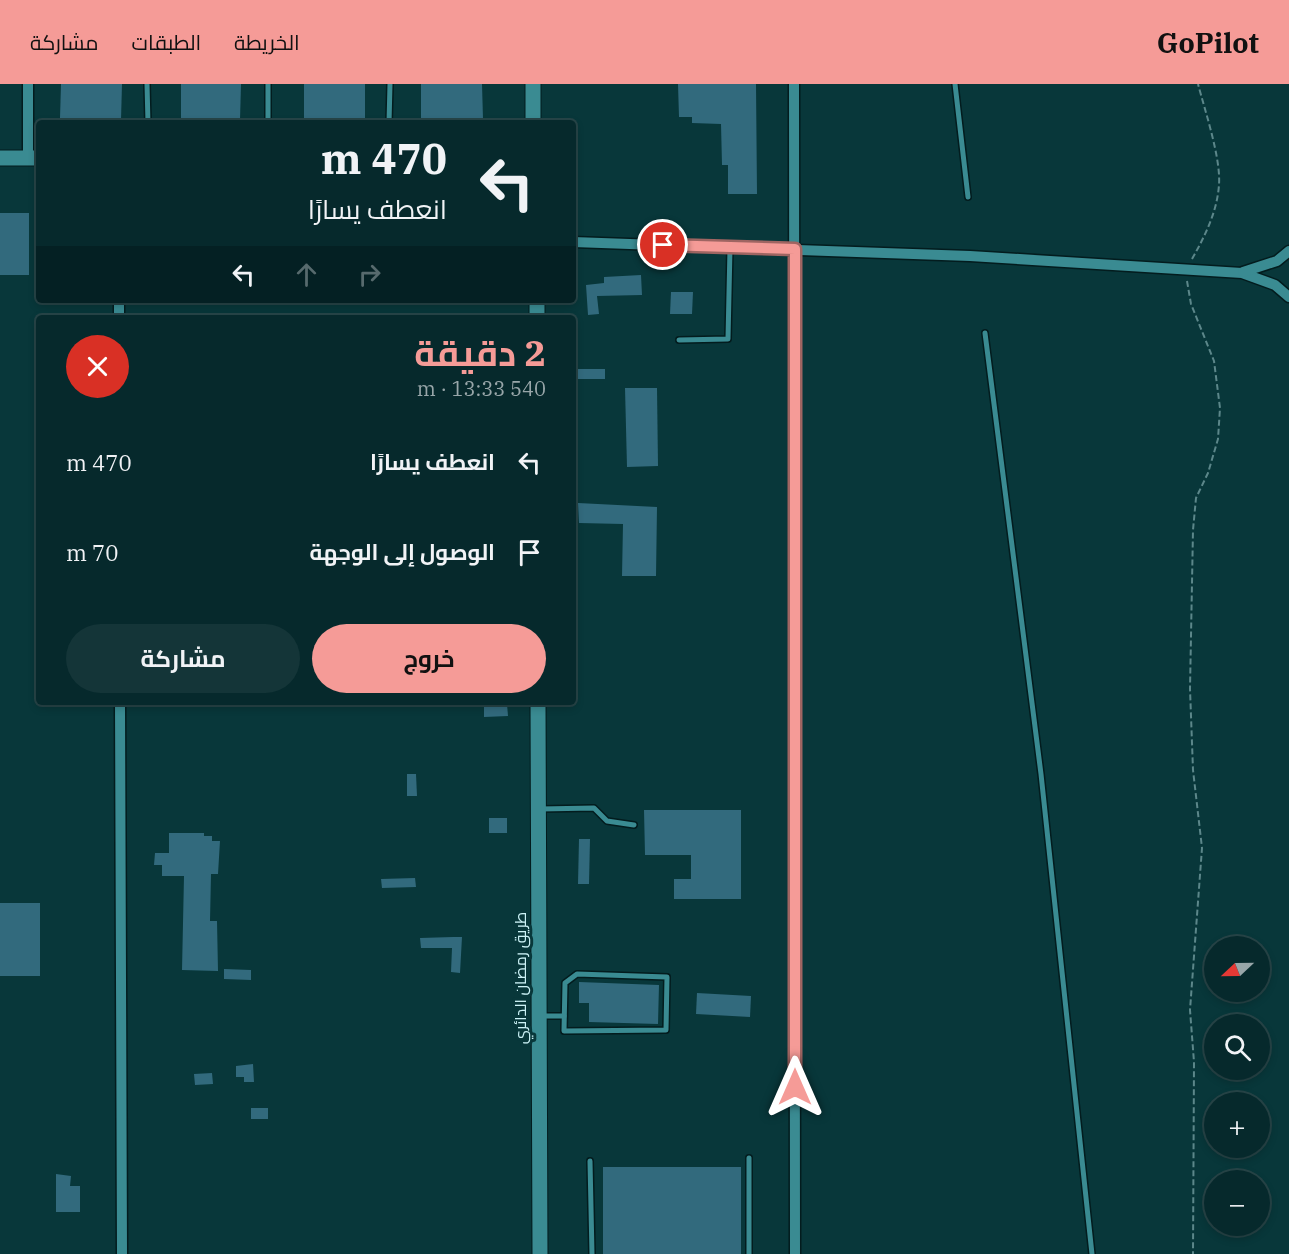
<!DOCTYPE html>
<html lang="ar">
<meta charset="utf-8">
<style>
body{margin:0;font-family:"IBM Plex Serif",Cairo,serif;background:#143538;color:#f1f3f6;direction:rtl;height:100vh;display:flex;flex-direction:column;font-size:22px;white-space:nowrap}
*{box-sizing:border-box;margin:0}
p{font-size:20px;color:#98a6a9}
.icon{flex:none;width:33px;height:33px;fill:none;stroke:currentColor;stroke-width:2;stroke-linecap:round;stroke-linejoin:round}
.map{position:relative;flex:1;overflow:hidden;direction:ltr}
.panel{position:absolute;left:36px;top:231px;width:540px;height:390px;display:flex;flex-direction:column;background:#06292c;border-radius:6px;box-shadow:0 3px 9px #0003,0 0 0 2px #274548;direction:rtl}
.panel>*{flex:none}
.hud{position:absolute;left:36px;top:36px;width:540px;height:183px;border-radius:6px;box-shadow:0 3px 9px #0003,0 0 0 2px #274548;direction:rtl;background:#06292c;color:#f1f3f6;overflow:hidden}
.needle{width:39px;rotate:248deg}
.buttons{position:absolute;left:1204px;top:852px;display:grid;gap:12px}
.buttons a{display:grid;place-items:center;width:66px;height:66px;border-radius:50%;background:#06292c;box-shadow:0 3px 9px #0003,0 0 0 2px #274548;font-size:30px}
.pin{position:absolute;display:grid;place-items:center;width:51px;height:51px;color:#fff;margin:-26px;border:3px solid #fff;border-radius:50%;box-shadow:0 2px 6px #0007}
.me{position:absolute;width:66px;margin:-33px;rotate:0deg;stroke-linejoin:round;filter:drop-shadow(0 0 4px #0008)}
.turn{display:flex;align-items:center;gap:21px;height:126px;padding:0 30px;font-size:27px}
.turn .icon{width:78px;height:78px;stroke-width:2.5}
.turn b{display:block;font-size:42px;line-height:51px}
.lanes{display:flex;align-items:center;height:57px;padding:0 30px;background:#0003;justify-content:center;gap:30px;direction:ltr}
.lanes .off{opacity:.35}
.round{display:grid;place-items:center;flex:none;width:63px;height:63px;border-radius:32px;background:#143538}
.summary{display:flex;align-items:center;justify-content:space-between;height:102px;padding:0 30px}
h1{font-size:36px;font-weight:700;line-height:45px;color:#f59b97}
.primary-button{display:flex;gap:12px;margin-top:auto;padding:12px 30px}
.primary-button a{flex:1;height:69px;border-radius:36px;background:#f59b97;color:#111;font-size:24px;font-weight:700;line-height:69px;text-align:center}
.primary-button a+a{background:#143538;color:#f1f3f6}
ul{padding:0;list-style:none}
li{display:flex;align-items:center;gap:18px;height:90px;padding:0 30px}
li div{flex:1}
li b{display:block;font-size:22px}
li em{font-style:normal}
header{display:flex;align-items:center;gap:36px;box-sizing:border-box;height:84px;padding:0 30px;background:#f59b97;color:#111}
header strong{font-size:28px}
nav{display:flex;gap:33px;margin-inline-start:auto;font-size:21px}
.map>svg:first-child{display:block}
.building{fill:#326a7d}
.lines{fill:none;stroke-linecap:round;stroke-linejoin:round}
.lane-casing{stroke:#031c1e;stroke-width:8}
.street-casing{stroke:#031c1e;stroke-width:13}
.secondary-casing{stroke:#031c1e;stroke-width:17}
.path{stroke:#5c878a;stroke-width:2;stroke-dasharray:6 3;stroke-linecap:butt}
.lane{stroke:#3a8b92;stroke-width:5}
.street{stroke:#3a8b92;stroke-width:10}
.secondary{stroke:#3a8b92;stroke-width:15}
.route-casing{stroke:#9f6562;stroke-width:15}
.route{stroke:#f59b97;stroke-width:10}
.labels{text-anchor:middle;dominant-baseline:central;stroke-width:6;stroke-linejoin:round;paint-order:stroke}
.street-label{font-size:16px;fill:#ccf2f6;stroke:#08373a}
</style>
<header>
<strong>GoPilot</strong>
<nav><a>الخريطة</a><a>الطبقات</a><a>مشاركة</a></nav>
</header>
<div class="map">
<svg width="1289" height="1170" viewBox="0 0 1289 1170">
<rect width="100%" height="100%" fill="#08373a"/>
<g class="building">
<path d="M61,0H122L121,36L60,34Z"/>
<path d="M181,0H241L240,36L181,35Z"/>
<rect x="304" y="0" width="61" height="35"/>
<path d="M421,0H482L483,35H421Z"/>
<path d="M678,0H756L757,110H728V81H722L721,40L692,39V33H679Z"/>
<rect x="0" y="129" width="29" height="62"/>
<path d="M641,191L642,211L597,212L599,230L588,231L586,201L604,199V193Z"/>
<path d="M671,208H693L692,230H670Z"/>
<rect x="578" y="285" width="27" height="10"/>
<path d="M625,304H657L658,382L627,383Z"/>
<path d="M578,419L657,423L656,492H622L623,440L579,439Z"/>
<path d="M507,620L508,632L484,633V621Z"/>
<path d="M407,690H416L417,712H407Z"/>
<path d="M644,726H741V815H674V795H691V771H645Z"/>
<rect x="489" y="734" width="18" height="15"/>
<path d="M169,749H204V752H212V757H220L218,790H211L210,837H217L218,887L182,886L184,792H162V781H154L155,769H169Z"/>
<path d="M579,755H590L589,800H578Z"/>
<path d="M415,794L416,803L382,804L381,795Z"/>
<rect x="0" y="819" width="40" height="73"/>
<path d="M453,853H462L460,889L451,888L452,864H421L420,854Z"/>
<path d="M224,885L251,886V896L224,895Z"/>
<path d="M579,898L659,901L658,940L589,938V919H579Z"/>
<path d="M697,909L751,912L750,933L696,930Z"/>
<path d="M253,980L254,998H244V993H236V982Z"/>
<path d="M212,989L213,1000L195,1001L194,990Z"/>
<rect x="251" y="1024" width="17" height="11"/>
<rect x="603" y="1083" width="138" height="87"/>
<path d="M56,1090L71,1092L70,1102H80V1128H56Z"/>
</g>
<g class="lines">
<g class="lane-casing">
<g id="lane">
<path d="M147,0L148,39"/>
<path d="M268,0V39"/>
<path d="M955,0L968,113"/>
<path d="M389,39L390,0"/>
<path d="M985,249L1041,690L1092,1170"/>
<path d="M679,256L728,255L730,164"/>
<path d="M540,725L594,724L607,737L634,741"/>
<path d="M577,890L667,893L666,946L564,947L565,899Z"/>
<path d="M540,932H564"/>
<path d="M749,1074V1170"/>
<path d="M590,1077L592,1170"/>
</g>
</g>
<g class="street-casing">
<g id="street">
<path d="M28,0V74"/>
<path d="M794,0L795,1170"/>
<path d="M573,158L970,172L1242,189L1275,201L1289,213"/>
<path d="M1243,188L1277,177L1289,167"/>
<path d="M119,216V234"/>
<path d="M120,618L122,1170"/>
</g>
</g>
<g class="secondary-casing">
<g id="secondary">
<path d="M533,0V39"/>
<path d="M0,74H39"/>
<path d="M537,216V234"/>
<path d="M538,618L540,1170"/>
</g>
</g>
<g class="path">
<path d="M1192,175C1205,152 1217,128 1219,101C1221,74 1205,27 1198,0"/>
<path d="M1187,197L1191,220L1214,277L1220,324L1218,355L1208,389L1196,414L1193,446L1190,605L1193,686L1202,764L1190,926L1194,978L1193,1170"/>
</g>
<use href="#lane" class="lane"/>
<use href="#street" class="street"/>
<use href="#secondary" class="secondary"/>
</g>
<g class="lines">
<g class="route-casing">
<path id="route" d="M663,161L795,165V1003"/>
</g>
<use href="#route" class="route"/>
</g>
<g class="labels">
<g class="street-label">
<text transform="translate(520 894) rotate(-90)">طريق رمضان الدائري</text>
</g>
</g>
</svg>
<div class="buttons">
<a><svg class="needle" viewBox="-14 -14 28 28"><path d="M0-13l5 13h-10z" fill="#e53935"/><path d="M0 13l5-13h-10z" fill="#98a6a9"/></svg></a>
<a><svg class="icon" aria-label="search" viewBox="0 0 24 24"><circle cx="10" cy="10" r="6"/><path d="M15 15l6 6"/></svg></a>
<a>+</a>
<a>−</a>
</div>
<div class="pin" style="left:663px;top:161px;background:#d93025"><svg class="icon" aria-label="arrive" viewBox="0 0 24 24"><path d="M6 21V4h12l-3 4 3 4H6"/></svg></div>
<svg class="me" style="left:795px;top:1003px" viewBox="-20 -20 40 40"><path d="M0-17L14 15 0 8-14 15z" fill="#f59b97" stroke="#fff" stroke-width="4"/></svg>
<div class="hud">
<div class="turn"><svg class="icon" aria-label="left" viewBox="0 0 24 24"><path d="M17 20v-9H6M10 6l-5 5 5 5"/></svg><div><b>470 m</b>انعطف يسارًا</div></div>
<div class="lanes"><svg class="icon" aria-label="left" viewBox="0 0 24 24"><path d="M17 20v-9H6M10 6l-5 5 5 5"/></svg><svg class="icon off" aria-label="ahead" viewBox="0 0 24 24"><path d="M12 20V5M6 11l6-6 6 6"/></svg><svg class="icon off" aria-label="right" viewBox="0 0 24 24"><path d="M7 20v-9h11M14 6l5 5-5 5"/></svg></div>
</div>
<section class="panel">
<div class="summary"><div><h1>2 دقيقة</h1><p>540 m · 13:33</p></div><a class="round" style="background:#d93025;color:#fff"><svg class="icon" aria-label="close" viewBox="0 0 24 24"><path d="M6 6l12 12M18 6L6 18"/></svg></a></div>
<ul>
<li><svg class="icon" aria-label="left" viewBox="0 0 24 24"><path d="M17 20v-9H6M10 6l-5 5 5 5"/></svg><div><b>انعطف يسارًا</b></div><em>470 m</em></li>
<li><svg class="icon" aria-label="arrive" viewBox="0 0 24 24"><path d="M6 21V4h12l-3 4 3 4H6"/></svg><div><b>الوصول إلى الوجهة</b></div><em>70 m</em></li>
</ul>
<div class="primary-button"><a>خروج</a><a>مشاركة</a></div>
</section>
</div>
